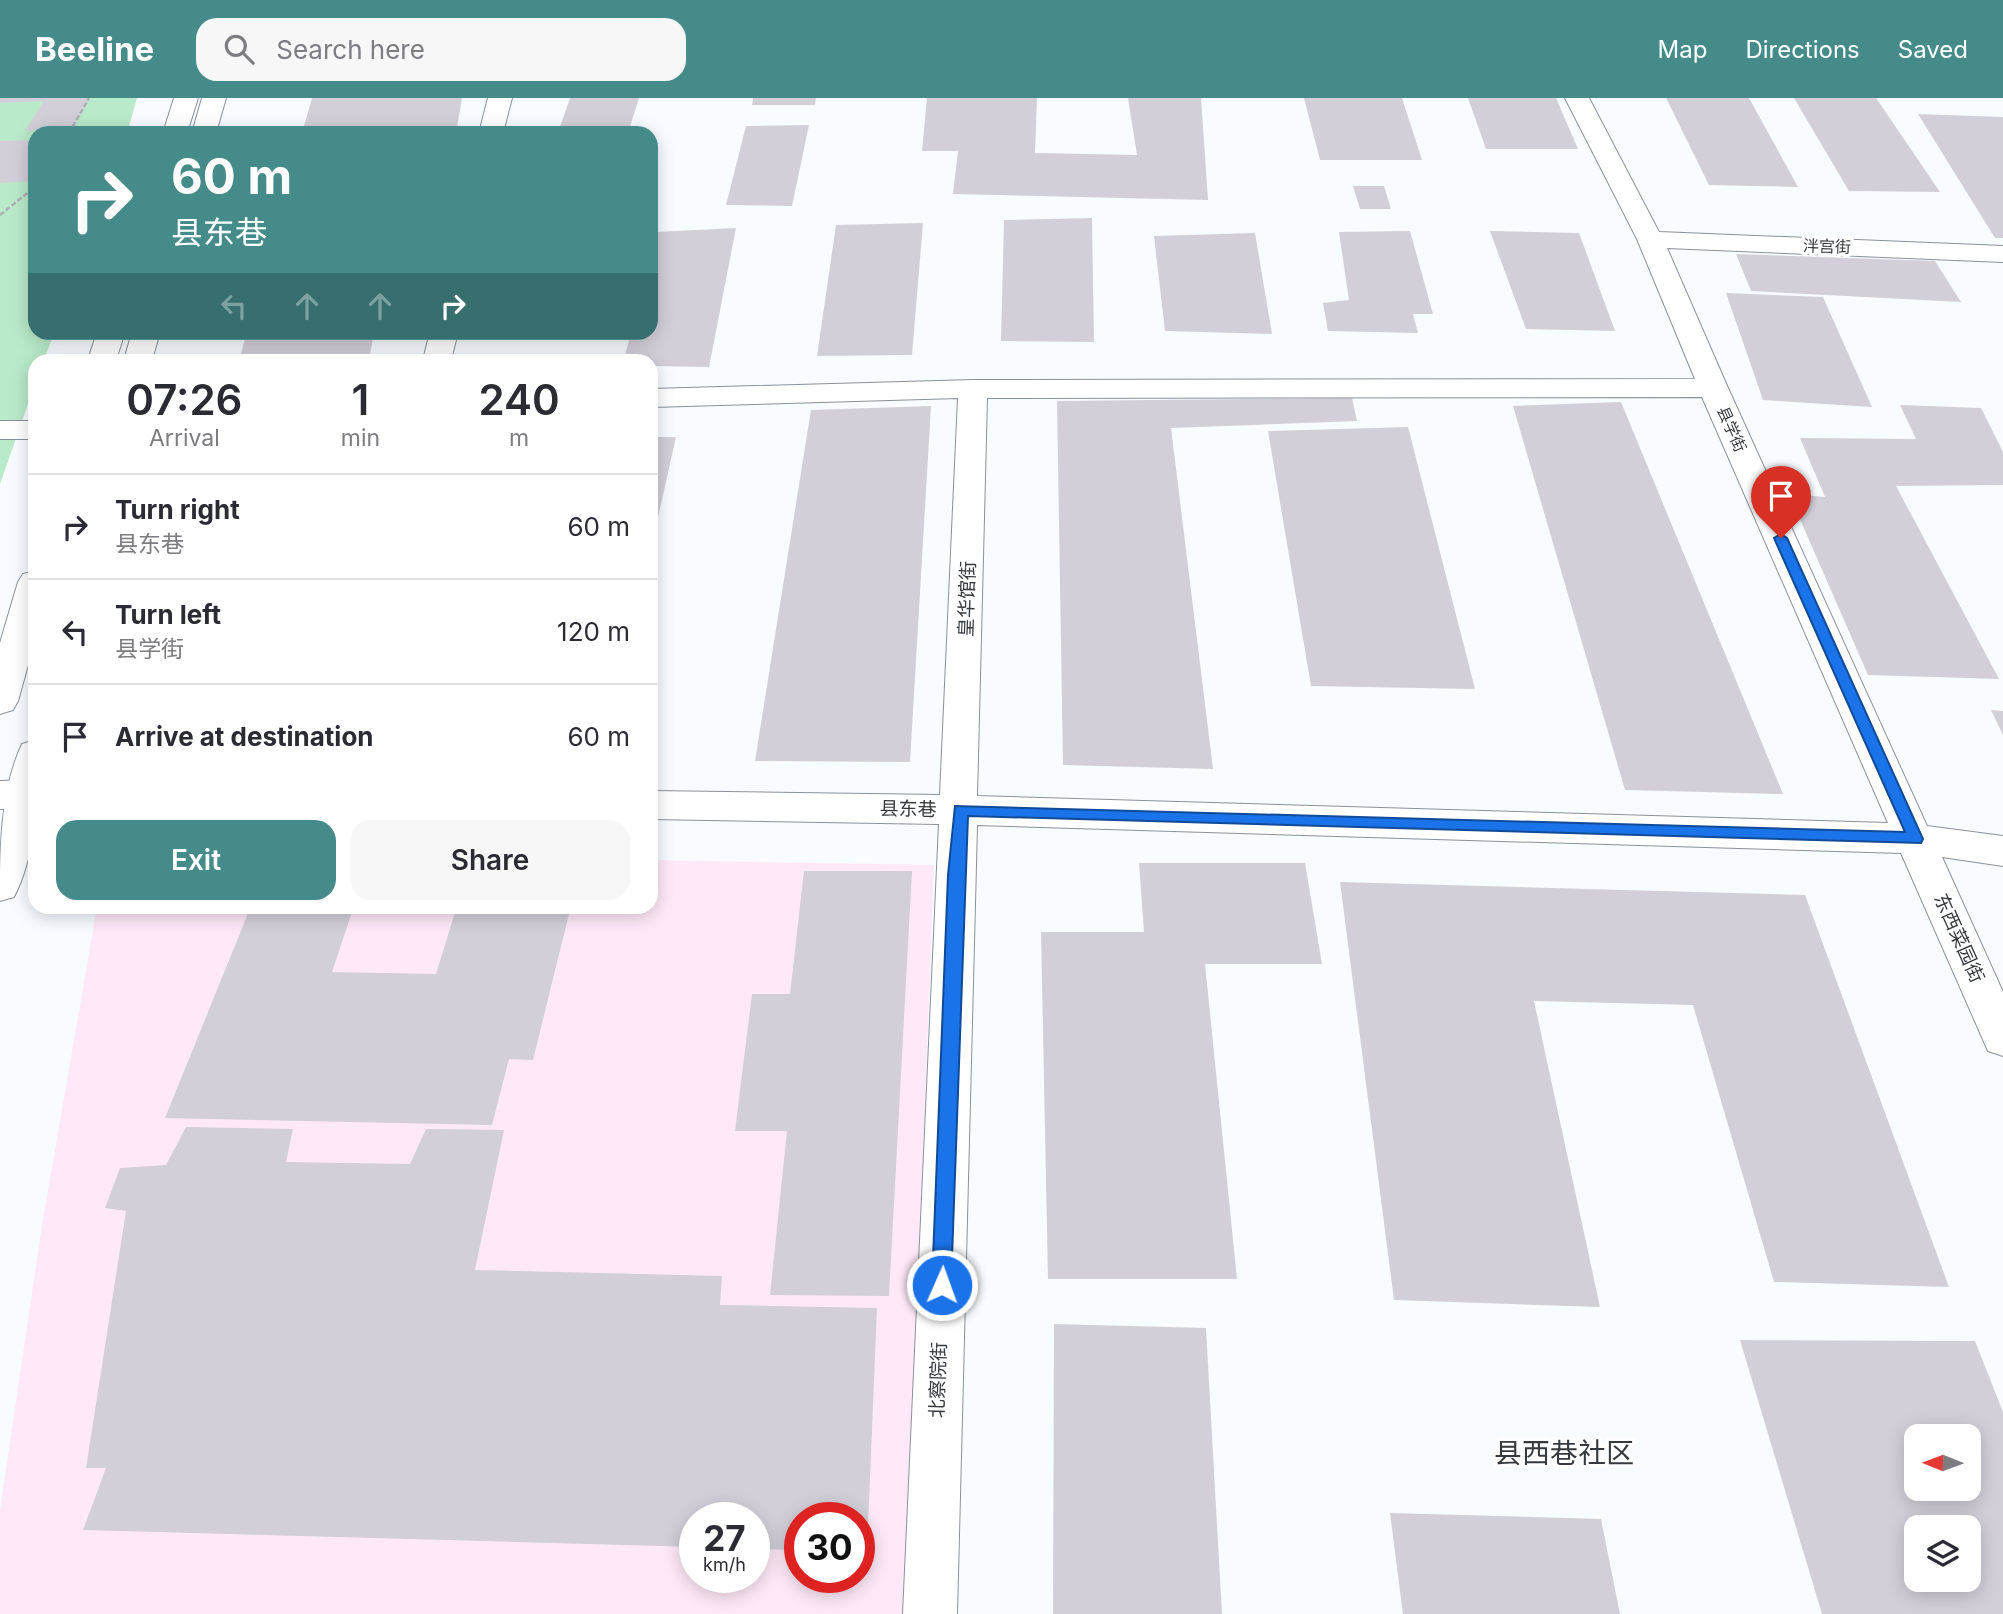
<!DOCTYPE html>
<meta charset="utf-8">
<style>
body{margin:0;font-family:Inter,"Noto Sans SC",sans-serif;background:#f7f7f7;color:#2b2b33;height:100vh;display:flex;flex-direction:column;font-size:26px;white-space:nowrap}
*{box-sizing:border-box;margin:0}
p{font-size:23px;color:#7c7c81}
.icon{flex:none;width:38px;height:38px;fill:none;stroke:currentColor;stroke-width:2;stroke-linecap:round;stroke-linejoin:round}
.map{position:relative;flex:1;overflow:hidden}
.sheet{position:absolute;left:28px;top:256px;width:630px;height:560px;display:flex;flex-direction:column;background:#fff;border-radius:21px;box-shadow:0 4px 18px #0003}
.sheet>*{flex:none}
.hud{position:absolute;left:28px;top:28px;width:630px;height:214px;border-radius:21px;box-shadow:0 4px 18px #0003;background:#448b89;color:#fff;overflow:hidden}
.needle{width:46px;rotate:271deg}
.controls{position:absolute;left:1904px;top:1326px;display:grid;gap:14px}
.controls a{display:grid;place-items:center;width:77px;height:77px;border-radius:14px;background:#fff;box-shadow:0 4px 18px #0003;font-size:35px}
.speed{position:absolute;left:679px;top:1404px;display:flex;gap:14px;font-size:35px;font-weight:700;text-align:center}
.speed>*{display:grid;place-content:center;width:91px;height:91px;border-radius:50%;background:#fff;box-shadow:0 4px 18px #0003;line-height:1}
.speed small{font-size:18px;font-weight:400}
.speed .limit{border:10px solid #d22;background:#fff;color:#111}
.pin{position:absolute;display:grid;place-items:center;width:60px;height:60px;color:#fff;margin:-72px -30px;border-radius:50% 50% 50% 0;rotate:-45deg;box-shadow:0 0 7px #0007}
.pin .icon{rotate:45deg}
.me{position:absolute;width:77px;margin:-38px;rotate:2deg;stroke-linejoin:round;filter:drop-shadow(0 0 5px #0008)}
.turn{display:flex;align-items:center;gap:24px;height:147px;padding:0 28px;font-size:32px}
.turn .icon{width:91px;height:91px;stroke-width:2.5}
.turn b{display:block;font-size:49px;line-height:60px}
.lanes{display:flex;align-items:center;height:66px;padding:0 28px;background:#0003;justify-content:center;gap:35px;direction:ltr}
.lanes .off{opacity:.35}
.eta{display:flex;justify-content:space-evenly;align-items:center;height:119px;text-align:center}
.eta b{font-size:42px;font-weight:600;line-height:49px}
.button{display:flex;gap:14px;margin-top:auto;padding:14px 28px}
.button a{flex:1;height:80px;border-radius:21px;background:#448b89;color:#fff;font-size:28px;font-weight:600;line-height:80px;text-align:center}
.button a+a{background:#f7f7f7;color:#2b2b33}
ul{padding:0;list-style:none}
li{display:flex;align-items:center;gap:21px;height:105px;padding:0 28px;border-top:2px solid #e1e1e2}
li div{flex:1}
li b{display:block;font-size:26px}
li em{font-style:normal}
header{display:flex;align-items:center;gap:42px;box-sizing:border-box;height:98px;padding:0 35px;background:#448b89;color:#fff}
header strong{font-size:33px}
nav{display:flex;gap:38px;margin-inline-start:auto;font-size:24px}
.search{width:490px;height:63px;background:#f7f7f7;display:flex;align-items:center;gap:18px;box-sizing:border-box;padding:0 24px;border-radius:21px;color:#7c7c81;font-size:26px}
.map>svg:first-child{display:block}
.medical{fill:#ffe9f8;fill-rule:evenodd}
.green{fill:#b9eaca}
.building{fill:#d2cfd9;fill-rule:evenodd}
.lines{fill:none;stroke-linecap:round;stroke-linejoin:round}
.minor-casing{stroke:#8b919a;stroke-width:2}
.major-casing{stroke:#8b919a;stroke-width:2}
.path{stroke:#acafb3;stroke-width:2.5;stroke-dasharray:5 2.5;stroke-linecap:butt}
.minor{fill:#fff;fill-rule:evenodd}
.major{fill:#fff;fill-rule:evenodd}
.route{fill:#1a73e8;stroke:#114b97;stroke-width:2}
.labels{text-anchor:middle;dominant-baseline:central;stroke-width:7;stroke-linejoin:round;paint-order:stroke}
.far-street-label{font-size:16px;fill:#36393d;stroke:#fff}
.street-label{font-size:19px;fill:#36393d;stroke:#fff}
.near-quarter-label{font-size:28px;fill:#36393d;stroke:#fff}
</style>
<header>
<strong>Beeline</strong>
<div class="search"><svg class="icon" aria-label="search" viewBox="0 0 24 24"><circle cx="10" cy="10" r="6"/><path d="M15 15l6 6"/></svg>Search here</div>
<nav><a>Map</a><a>Directions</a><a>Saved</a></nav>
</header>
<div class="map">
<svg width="2003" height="1516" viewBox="0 0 2003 1516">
<rect width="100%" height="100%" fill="#f8fbff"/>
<path class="medical" d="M651,762L934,767L906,1516H0V1412L42,1127L97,809L651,808ZM695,1419H754V1479H695ZM800,1419H859V1479H800Z"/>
<path class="green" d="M0,0H137L127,35H35V234L54,235L44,262H35V286L0,386Z"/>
<g class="building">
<path d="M0,0H90L72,31L25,33L44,3L0,5Z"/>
<path d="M312,0H462L456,35H302Z"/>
<path d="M570,0H639L628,35H558Z"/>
<path d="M753,0H816L815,7H752Z"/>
<path d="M927,0H1037L1035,55L1137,57L1128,0H1201L1208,102L953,96L958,53H922Z"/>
<path d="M1304,0H1402L1422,62H1320Z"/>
<path d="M1468,0H1556L1578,51H1486Z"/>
<path d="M1666,0H1749L1798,89L1709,87Z"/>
<path d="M1794,0H1876L1940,94L1849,93Z"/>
<path d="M1918,16L2003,19V140H1995Z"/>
<path d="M809,27L792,108L726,107L746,28Z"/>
<path d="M35,42V83L0,85V43Z"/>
<path d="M1353,88H1384L1391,111H1360Z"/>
<path d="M1092,120L1094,244L1001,243L1004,122Z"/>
<path d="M923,125L912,257L817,258L836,127Z"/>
<path d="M736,130L709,269L651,268V262H624L631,234H651V154L656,134Z"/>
<path d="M1410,133L1433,216H1413L1418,235L1328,233L1323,205L1349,202L1339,134Z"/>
<path d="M1490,133L1579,135L1615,233L1526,231Z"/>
<path d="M1255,135L1272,236L1165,233L1154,138Z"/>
<path d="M1736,156L1935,163L1961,204L1751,193Z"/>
<path d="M1726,195L1823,199L1872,309L1763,302Z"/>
<path d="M247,234H374L369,262H239Z"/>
<path d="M1352,300L1357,323L1171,330L1213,671L1063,667L1057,303Z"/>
<path d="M1621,304L1783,696L1625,692L1513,308Z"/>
<path d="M1900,307L1981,310L2003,354V387L1896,388L1999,581L1868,577L1789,396L1825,399L1800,340L1916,341Z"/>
<path d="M931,308L910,664L755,663L811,312Z"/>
<path d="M1408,329L1475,591L1311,588L1268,333Z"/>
<path d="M651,339H676L652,446H651Z"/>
<path d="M1991,612L2003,613V637Z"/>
<path d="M1139,765H1305L1322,866H1205L1237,1181H1048L1041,834H1144Z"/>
<path d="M804,773H912L889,1198L770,1197L787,1033H735L752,896H790Z"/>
<path d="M1340,784L1805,797L1949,1189L1774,1184L1693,907L1534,903L1600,1209L1394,1202Z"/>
<path d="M251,808H354L332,874L436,876L457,808H571L533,962L509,961L492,1027L165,1020Z"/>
<path d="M186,1029L293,1031L286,1064L410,1066L426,1031L504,1032L475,1172L722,1178L720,1207L877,1210L867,1454H859V1419H800V1452L754,1451V1419H695V1449L83,1432L106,1370H86L126,1113L105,1110L120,1070L166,1067Z"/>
<path d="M1054,1226L1206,1230L1222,1516H1053Z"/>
<path d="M1740,1242L1975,1243L2003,1314V1516H1822ZM1916,1339H1969V1391H1916ZM1916,1430H1969V1482H1916Z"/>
<path d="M1390,1415L1601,1421L1620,1516H1403Z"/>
</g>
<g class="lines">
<g class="minor-casing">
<g id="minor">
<path d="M488,0H512L503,35H479Z"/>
<path d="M1565,0H1589L1659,134L2003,148V164L1667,150L1728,290L1927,728L2003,738V768L1942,759L2003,894V958L1988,953L1901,755L977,727L957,1516H903L939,726L651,721V693L940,697L958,300L651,309V291L973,282L1695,281L1637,141ZM1702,299L1888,725L977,698L987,300Z"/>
<path d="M430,234H458L451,262H423Z"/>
<rect x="0" y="323" width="35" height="18"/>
<path d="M35,682V710L0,711V683Z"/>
</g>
</g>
<g class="major-casing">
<g id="major">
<path d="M174,0H198L187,35H163Z"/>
<path d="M202,0H226L216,35H192Z"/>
<path d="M97,234H125L116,262H88Z"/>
<path d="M132,234H160L152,262H124Z"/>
<path d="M35,473V542L18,603L13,612L0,616V545L18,484L23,476Z"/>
<path d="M35,642C35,694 39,751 14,799L0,803C0,751 0,693 22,646Z"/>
</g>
</g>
<g class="path">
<path d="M69,35L89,0"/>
<path d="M0,117L35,89"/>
</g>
<use href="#minor" class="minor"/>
<use href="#major" class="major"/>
</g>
<path class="route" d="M1781,436L1787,440L1923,741L1921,745L968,718L951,1187L949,1194L942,1197L935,1194L932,1187L948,777L955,708L1905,734L1774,440Z"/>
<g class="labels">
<g class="far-street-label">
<text transform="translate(1827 148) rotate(2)">泮宫街</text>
<text transform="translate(1732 331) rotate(66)">县学街</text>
</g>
<g class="street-label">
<text transform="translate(967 501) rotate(-88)">皇华馆街</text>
<text transform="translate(908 711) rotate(1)">县东巷</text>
<text transform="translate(1959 840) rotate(66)">东西菜园街</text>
<text transform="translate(938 1282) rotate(-88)">北察院街</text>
</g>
<g class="near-quarter-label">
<text x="1564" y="1355">县西巷社区</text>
</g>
</g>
</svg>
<div class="controls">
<a><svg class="needle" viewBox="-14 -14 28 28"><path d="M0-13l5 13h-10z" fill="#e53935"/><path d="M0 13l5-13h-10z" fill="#7c7c81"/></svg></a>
<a><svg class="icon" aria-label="layers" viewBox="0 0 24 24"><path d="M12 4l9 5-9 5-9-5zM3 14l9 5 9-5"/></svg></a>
</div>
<div class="speed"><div>27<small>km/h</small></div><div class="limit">30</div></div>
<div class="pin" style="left:1781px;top:440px;background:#d93025"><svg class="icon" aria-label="arrive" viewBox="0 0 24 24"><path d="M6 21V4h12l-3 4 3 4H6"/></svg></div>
<svg class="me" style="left:942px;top:1187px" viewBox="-20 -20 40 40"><circle r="17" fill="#1a73e8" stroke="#fff" stroke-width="3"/><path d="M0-11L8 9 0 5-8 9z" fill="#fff"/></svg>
<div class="hud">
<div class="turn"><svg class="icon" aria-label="right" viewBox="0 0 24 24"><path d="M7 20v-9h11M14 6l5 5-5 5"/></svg><div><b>60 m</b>县东巷</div></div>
<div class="lanes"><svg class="icon off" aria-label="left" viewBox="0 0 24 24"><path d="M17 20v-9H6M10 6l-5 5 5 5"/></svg><svg class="icon off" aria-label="ahead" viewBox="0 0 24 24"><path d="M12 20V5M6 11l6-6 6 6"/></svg><svg class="icon off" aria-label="ahead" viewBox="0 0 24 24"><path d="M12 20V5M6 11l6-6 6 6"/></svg><svg class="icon" aria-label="right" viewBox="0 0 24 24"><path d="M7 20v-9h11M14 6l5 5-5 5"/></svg></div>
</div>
<section class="sheet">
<div class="eta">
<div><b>07:26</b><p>Arrival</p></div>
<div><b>1</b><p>min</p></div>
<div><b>240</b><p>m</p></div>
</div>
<ul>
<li><svg class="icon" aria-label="right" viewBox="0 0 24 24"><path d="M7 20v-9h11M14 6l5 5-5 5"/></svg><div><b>Turn right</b><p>县东巷</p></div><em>60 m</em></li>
<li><svg class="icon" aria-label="left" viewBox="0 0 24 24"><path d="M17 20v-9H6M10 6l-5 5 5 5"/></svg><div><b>Turn left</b><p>县学街</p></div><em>120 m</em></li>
<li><svg class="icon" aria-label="arrive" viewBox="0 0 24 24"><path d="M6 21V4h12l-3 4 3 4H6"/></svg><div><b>Arrive at destination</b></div><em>60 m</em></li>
</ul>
<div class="button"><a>Exit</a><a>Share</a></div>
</section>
</div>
